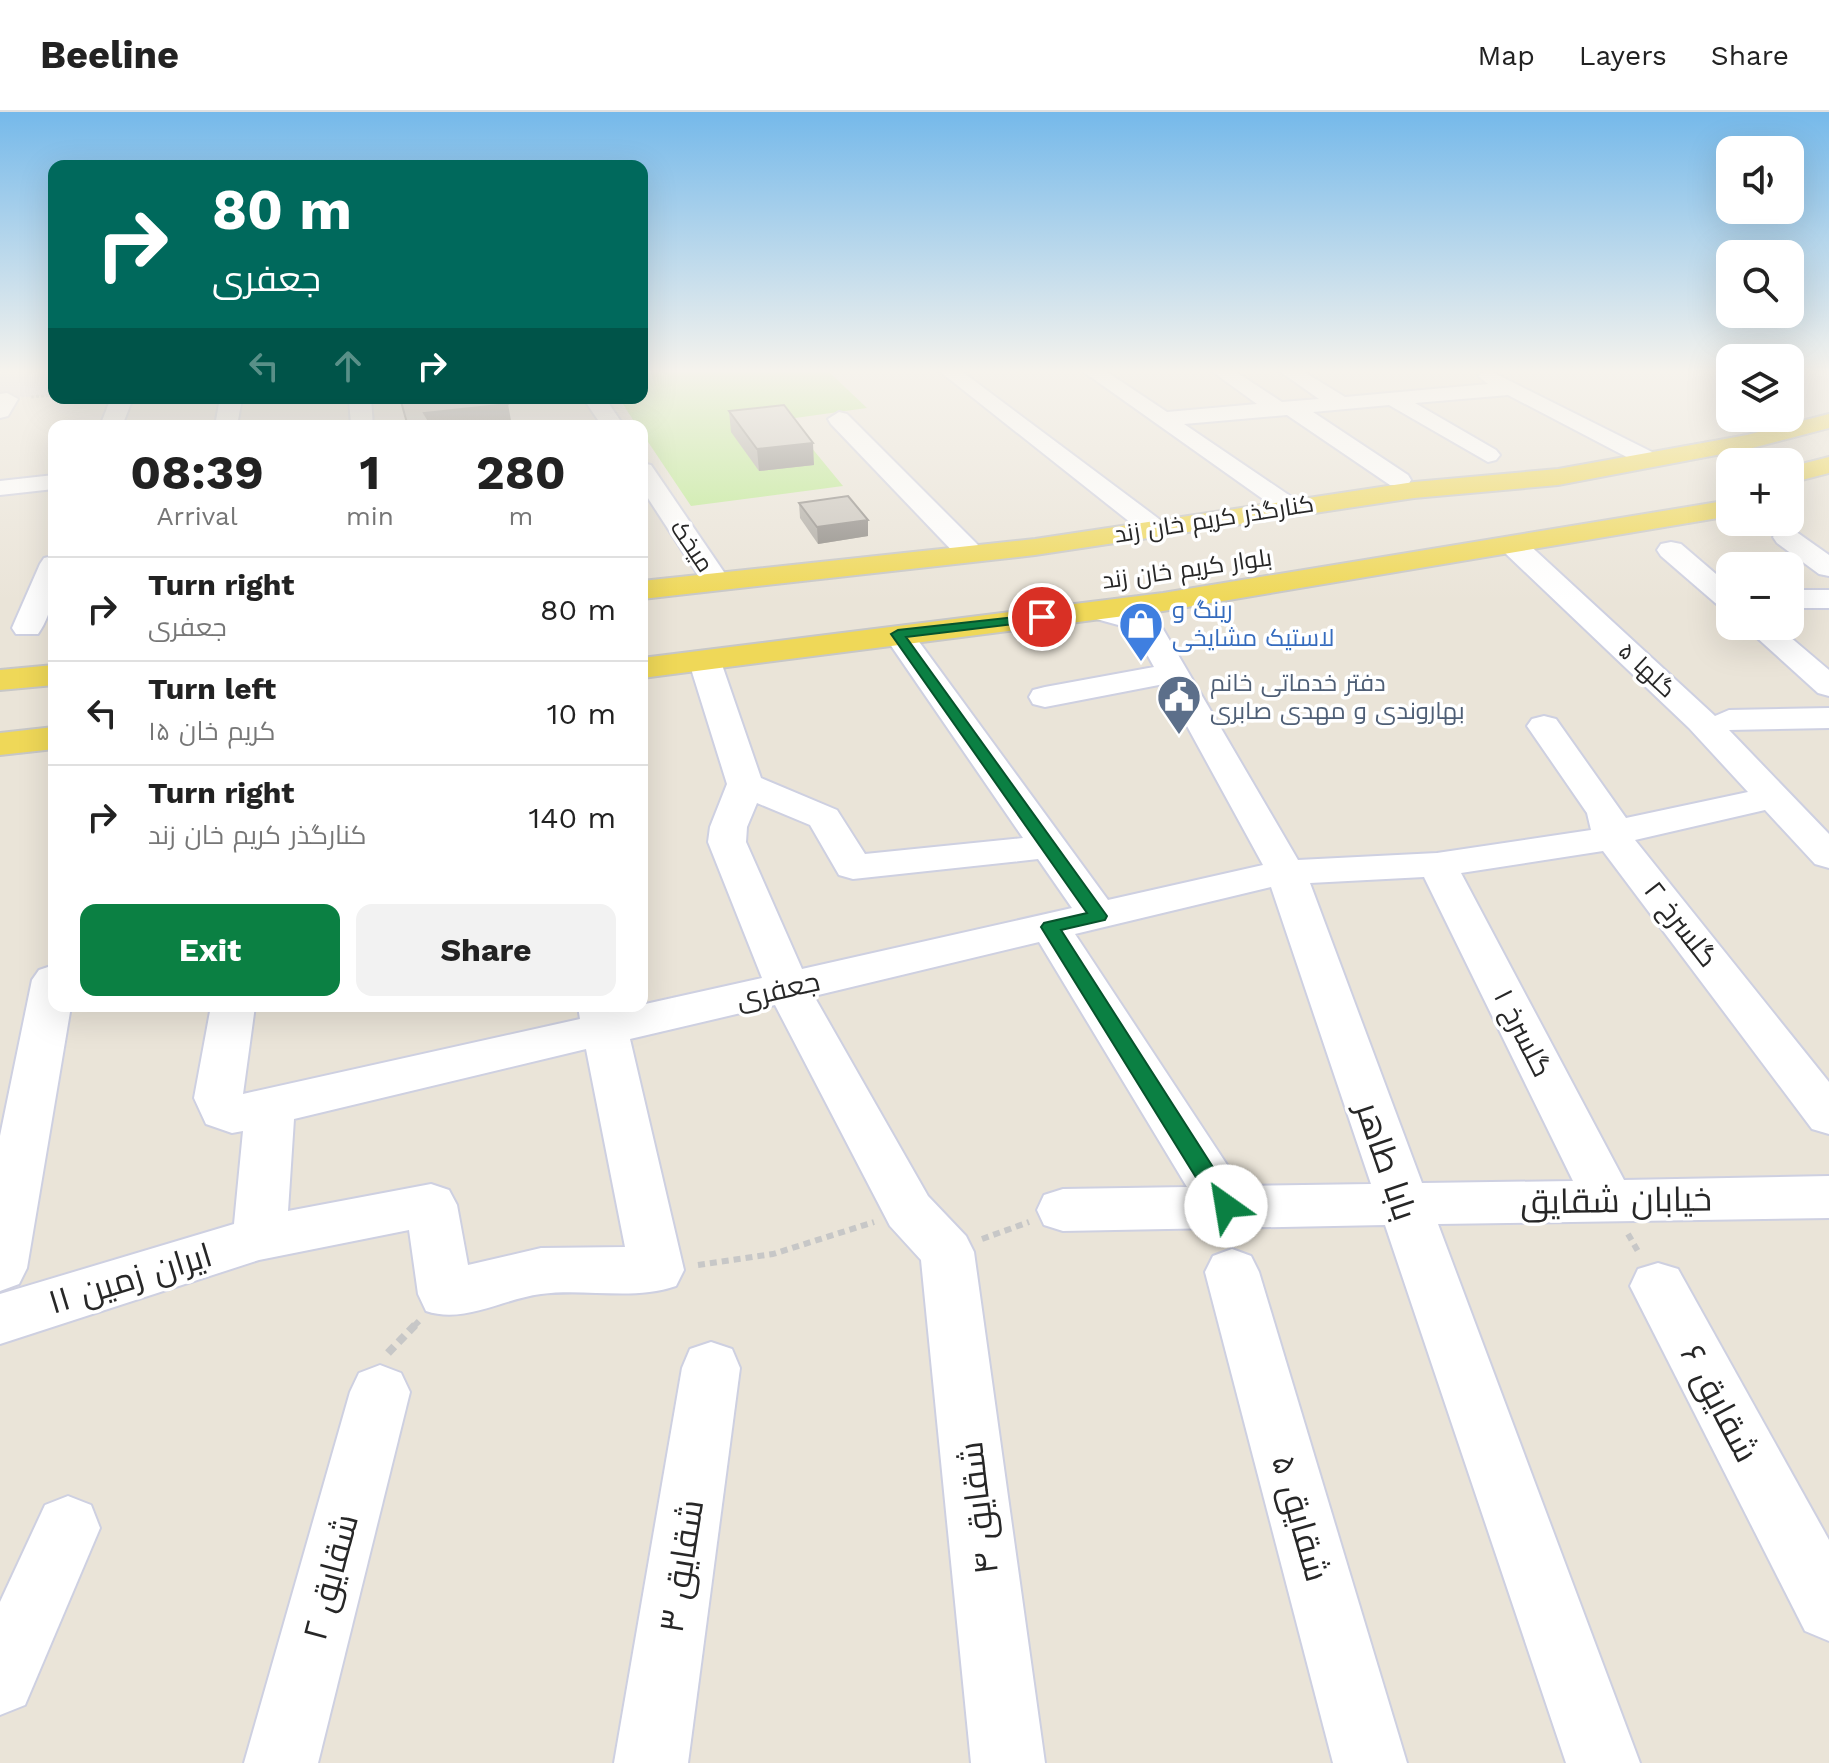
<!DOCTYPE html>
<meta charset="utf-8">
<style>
body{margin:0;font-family:"Work Sans",Cairo,sans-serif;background:#f2f2f2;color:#222;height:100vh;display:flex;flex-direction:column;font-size:30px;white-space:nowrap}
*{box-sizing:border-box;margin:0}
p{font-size:26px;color:#767676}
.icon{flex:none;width:44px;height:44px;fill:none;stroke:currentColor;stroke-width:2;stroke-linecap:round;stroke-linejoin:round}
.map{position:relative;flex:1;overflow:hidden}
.details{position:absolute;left:48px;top:308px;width:600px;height:592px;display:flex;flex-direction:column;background:#fff;border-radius:16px;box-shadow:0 8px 32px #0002}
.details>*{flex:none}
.guide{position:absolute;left:48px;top:48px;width:600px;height:244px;border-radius:16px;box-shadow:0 8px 32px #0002;background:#00695c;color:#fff;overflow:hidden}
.buttons{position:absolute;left:1716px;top:24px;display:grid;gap:16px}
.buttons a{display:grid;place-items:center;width:88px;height:88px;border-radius:16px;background:#fff;box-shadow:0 8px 32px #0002;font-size:40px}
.pin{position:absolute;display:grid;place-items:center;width:68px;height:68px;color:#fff;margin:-34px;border:4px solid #fff;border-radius:50%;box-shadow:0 2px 8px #0007}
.me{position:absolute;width:88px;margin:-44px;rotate:328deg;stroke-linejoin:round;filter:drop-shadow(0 0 6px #0008)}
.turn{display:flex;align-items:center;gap:28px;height:168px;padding:0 32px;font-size:36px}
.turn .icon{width:104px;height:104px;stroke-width:2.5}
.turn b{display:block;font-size:56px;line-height:68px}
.lanes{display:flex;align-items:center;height:76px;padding:0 32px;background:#0003;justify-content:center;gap:40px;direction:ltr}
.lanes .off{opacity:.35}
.eta{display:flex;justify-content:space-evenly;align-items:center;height:136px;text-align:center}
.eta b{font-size:48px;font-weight:700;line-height:56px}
.primary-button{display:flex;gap:16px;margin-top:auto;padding:16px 32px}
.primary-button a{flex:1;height:92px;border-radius:16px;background:#0b8043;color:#fff;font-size:32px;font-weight:700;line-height:92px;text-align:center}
.primary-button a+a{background:#f2f2f2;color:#222}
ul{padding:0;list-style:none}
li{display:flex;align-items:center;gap:24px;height:104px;padding:0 32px;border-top:2px solid #e0e0e0}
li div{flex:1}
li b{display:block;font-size:30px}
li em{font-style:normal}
header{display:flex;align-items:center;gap:48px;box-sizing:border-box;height:112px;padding:0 40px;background:#fff;border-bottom:2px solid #e0e0e0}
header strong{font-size:38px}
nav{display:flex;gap:44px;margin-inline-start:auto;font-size:28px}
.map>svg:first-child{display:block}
.industrial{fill:#dcd9e2}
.pitch{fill:#bce98f}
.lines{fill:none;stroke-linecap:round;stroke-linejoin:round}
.minor-casing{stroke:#ced0e1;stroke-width:4}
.major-casing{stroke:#c7c7c7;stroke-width:4}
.path-far2{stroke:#c7c7c7;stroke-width:3;stroke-dasharray:3 2;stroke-linecap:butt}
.path-far1{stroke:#c7c7c7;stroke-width:6;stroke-dasharray:7 5;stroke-linecap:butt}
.path{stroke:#c7c7c7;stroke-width:8;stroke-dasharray:9 6;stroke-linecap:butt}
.minor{fill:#fff;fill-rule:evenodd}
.major{fill:#efd858;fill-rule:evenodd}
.wall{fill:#aca8a1}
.shaded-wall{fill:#8c8883}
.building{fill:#c8c3bb;stroke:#8c8883;stroke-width:2}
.route{fill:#0b8043;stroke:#07532c;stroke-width:2}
.labels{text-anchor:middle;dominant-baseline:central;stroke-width:7;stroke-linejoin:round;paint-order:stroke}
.far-street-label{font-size:24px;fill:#272727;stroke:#fff}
.far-shop-label{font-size:24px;fill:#366cbe;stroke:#fff;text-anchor:start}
.far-service-label{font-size:24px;fill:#4e5e75;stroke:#fff;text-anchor:start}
.street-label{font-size:28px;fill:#272727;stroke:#fff}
.near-street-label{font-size:34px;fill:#272727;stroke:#fff}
</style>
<header>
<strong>Beeline</strong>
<nav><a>Map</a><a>Layers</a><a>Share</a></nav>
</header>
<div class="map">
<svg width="1829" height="1651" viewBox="0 0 1829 1651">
<rect width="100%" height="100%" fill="#eae4d8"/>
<path class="industrial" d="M0,258H54V283L0,287Z"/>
<path class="pitch" d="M642,258H827L867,296L788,307L843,374L691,394L642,321V314H637L619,286H642Z"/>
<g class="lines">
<g class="minor-casing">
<g id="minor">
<path d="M938,258H960L1163,410L1167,416L1163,422H1145Z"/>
<path d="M1081,258H1104L1167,300L1257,292L1210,258H1233L1282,290L1319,287L1278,258H1301L1345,285L1488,272L1478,264L1488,258L1658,343L1662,348L1650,355L1642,353L1508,283L1415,291L1496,338L1500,343L1496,348L1488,350L1389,293L1313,300L1408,363L1411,368L1408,373H1390L1287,303L1184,312L1299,390L1303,395L1299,400H1281Z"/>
<path d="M7,281L18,287L8,304L0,306V282Z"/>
<path d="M111,286H133L122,314H100Z"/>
<path d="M220,286H242L237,314H215Z"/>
<path d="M349,286H371L373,314H351Z"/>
<path d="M583,286H605L624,314H602Z"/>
<path d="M839,300L847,302L980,435L984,441L980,447H960L831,312L828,307Z"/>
<path d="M642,351L651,353L730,469L726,475H706L702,469L642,377Z"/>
<path d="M54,363V377L0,383V369Z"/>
<path d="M1786,417L1795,419L1829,443V464L1819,462L1777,431L1773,425L1777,419Z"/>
<path d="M1514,426L1524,428L1715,604L1729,598L1829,596V616L1729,618L1829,722V756L1815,752L1765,698L1635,728L1829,970V1022L1812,1017L1603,739L1461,761L1624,1068L1829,1064V1106L1438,1112L1640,1651H1566L1385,1113L1063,1119L1044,1113L1037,1098L1044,1083L1063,1077L1187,1075L1039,830L814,884L928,1084L966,1124L974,1140L1045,1651H971L921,1148L890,1114L775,893L630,927L684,1158L676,1174C633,1189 586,1176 541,1182C502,1187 464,1212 426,1199L418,1182L409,1118L259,1148L0,1232V1182L234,1112L243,1019L232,1021L206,1012L194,986L211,894H255L243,982L580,907L578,894H622L623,897L762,866L708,730L710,715L727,672L688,547L693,540H715L720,547L761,666L837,698L865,742L1023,726L883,522L887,516H909L1108,788L1263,753L1164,572L1045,595L1033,592L1029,585L1033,578L1045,575L1154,555L1133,517L1089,505L1084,499L1089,493L1099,490L1156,505L1298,748L1437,741L1591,718L1587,701L1527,614L1532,607L1544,604L1556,607L1626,706L1748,680L1689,616L1504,440L1501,434L1504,428ZM757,691L810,713L839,763L853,767L1038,747L1072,796L802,857L746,730L747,715ZM1424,765L1573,1069L1422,1071L1310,771ZM1271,775L1371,1072L1241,1074L1075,822ZM586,937L625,1135L541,1136L468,1153L457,1093L449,1078L431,1072L288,1099L294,1007Z"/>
<path d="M1671,430L1681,432L1730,474V498L1720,495L1661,444L1657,438L1661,432Z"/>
<path d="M54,444C54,472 55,498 38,522H16L12,516L40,452L44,446Z"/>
<rect x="1790" y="478" width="39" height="18"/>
<path d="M1744,514H1777L1829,558V584L1818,581Z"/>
<path d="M54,853V894H71L27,1156L19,1172L0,1179V1024L32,868L39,858Z"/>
<path d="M1232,1137L1251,1144L1259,1160L1407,1651H1333L1205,1160L1213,1144Z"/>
<path d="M1658,1151L1678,1157L1829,1428V1529L1805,1519L1630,1174L1638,1157Z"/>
<path d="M711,1230L732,1237L740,1256L688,1651H614L682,1256L690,1237Z"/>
<path d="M380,1253L401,1261L410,1280L318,1651H244L350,1280L359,1261Z"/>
<path d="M68,1384L91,1393L100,1416L25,1593L0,1603V1490L45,1393Z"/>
</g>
</g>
<g class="major-casing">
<g id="major">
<path d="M1829,302V316L1748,337L1558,373L1414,386L1035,443L642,487V469L1035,427L1414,370L1558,357L1747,323Z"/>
<path d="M1829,345V361L1790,371V355Z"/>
<path d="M1730,388V404L1163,499L642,566V546L1163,481Z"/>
<path d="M54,553V573L0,578V558Z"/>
<path d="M54,615V637L0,643V621Z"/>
</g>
</g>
<path class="path-far2" d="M31,285L54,283"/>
<g class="path-far1">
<path d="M1628,1122L1639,1141"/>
<path d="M982,1127L1029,1110"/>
<path d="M698,1153L773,1142L874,1110"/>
<path d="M414,1214L420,1208"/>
</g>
<path class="path" d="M388,1241L416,1212"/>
<use href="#minor" class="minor"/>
<use href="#major" class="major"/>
</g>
<g class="wall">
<path d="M729,299L814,353L759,359L731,320Z"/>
<path d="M799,391L868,408V424L818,432L800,406Z"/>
</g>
<g class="shaded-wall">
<path d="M508,292L512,314H427L424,301Z"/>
<path d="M813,331L814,353L759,359L757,337Z"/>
<path d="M868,408V424L818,432L817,415Z"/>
</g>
<g class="building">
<path d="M400,286H505L508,292L424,301L432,314H389L407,311Z"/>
<path d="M784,293L813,331L757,337L729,299Z"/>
<path d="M848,384L868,408L817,415L799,391Z"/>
</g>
<linearGradient id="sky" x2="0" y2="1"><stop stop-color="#75b9ea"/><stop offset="0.53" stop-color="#f6f3ed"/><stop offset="1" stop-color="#f6f3ed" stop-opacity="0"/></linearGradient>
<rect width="1829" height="489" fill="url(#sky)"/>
<path class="route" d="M1042,502L1046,503V508L906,525L1107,804L1105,808L1061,818L1234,1088L1237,1094L1234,1101H1218L1041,815L1044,811L1087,801L891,522L898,518Z"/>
<defs>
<g id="shop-pin" transform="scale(2.3)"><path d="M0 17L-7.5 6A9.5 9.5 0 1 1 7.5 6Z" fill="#3f7fe0" stroke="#fff"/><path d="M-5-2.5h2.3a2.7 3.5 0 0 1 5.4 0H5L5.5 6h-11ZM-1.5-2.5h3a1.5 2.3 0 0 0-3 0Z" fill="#fff"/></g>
<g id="civic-pin" transform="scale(2.3)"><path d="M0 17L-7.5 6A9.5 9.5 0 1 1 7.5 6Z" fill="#5c6f8a" stroke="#fff"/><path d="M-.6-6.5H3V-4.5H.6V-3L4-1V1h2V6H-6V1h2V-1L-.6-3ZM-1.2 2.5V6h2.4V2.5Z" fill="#fff"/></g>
</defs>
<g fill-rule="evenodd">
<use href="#shop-pin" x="1141" y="512"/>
<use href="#civic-pin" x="1179" y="585"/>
</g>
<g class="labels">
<g class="far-street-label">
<text transform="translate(1214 407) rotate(-9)">کنارگذر کریم خان زند</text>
<text transform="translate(692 434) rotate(56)">میخک</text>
<text transform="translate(1187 457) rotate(-8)">بلوار کریم خان زند</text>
<text transform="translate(1647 558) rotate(43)">گلها ۵</text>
</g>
<g class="far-shop-label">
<text x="1172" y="498">رینگ و<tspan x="1172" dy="28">لاستیک مشایخی</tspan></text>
</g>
<g class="far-service-label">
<text x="1210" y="571">دفتر خدماتی خانم<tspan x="1210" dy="28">بهاروندی و مهدی صابری</tspan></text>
</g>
<g class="street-label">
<text transform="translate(1681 812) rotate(52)">گلسرخ ۲</text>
<text transform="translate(778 878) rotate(-13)">جعفری</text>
<text transform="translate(1523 921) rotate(63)">گلسرخ ۱</text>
</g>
<g class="near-street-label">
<text transform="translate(1387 1049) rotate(71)">بابا طاهر</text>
<text transform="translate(1616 1088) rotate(-1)">خیابان شقایق</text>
<text transform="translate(130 1166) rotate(-17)">ایران زمین ۱۱</text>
<text transform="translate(1720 1291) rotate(62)">شقایق ۶</text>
<text transform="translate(978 1396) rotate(-97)">شقایق ۴</text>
<text transform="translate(1301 1406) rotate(74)">شقایق ۵</text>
<text transform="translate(681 1454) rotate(-81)">شقایق ۳</text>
<text transform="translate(330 1465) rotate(-75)">شقایق ۲</text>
</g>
</g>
</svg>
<div class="buttons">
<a><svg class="icon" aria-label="sound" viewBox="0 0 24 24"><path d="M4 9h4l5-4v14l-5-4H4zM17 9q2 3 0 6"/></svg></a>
<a><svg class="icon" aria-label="search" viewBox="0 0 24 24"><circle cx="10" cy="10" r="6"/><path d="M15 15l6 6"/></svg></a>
<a><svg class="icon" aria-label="layers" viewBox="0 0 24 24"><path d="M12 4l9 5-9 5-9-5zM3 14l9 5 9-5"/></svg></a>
<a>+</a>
<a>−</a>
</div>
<div class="pin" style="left:1042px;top:505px;background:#d93025"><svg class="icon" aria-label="arrive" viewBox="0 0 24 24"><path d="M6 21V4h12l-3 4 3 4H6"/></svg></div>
<svg class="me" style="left:1226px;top:1094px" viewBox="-20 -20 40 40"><circle r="19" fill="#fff"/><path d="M0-13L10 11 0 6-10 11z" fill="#0b8043"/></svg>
<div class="guide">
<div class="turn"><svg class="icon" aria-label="right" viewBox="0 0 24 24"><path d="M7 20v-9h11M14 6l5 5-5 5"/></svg><div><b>80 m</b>جعفری</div></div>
<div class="lanes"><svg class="icon off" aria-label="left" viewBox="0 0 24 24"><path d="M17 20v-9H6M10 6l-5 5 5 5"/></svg><svg class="icon off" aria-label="ahead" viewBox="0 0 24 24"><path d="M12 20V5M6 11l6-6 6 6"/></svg><svg class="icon" aria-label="right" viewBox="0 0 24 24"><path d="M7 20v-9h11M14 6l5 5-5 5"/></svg></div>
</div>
<section class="details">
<div class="eta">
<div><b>08:39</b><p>Arrival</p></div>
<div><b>1</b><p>min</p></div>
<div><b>280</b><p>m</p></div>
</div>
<ul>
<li><svg class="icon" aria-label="right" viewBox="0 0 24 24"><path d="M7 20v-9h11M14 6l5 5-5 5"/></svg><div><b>Turn right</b><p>جعفری</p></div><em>80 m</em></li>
<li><svg class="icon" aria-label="left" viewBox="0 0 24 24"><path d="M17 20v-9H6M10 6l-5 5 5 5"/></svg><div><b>Turn left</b><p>کریم خان ۱۵</p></div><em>10 m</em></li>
<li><svg class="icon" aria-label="right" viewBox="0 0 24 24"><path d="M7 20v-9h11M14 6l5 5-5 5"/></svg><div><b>Turn right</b><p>کنارگذر کریم خان زند</p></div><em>140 m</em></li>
</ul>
<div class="primary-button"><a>Exit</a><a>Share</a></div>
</section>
</div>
